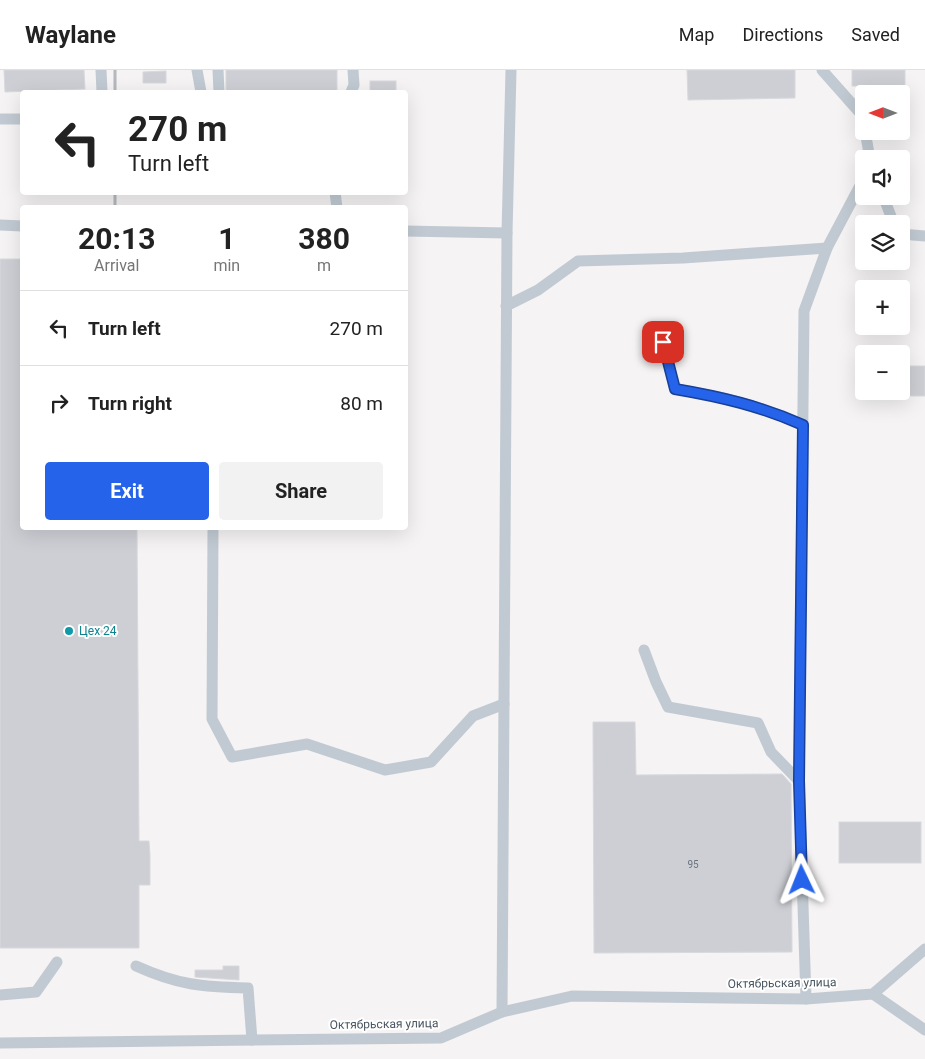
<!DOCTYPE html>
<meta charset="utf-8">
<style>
body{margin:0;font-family:Roboto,sans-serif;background:#f2f2f2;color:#222;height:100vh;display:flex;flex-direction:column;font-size:19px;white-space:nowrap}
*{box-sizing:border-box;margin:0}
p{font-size:16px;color:#767676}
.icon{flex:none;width:28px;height:28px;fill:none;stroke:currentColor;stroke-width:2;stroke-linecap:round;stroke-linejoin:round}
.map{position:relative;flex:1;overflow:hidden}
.panel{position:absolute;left:20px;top:135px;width:388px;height:325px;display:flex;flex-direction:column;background:#fff;border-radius:5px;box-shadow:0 5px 20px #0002}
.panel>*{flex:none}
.top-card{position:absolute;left:20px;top:20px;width:388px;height:105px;border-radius:5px;box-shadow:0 5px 20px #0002;background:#fff;color:#222;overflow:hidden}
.needle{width:32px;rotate:270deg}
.controls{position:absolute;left:855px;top:15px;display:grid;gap:10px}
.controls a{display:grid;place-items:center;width:55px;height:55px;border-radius:5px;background:#fff;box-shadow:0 5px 20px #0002;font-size:25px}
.pin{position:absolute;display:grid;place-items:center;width:42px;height:42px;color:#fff;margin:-21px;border-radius:10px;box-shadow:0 2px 8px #0006}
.me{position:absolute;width:55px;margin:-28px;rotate:358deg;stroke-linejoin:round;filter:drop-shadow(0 0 4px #0008)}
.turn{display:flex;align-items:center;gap:18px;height:105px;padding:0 25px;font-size:22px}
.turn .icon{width:65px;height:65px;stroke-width:2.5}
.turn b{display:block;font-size:35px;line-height:42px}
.eta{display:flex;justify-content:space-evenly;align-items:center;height:85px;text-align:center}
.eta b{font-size:30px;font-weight:700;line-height:35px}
.cta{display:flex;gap:10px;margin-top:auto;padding:10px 25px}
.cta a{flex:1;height:58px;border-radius:5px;background:#2563eb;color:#fff;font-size:20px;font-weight:700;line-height:58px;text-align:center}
.cta a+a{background:#f2f2f2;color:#222}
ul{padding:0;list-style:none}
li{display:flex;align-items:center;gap:15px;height:75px;padding:0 25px;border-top:1px solid #e0e0e0}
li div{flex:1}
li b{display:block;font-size:19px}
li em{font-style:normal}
header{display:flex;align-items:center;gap:30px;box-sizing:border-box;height:70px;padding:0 25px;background:#fff;border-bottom:1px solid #e0e0e0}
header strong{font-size:24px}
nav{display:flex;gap:28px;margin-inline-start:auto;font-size:18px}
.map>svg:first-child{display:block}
.building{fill:#cdcfd5;stroke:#d7d9de}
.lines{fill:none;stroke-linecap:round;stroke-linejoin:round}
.minor{stroke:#c1cad2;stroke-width:11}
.rail{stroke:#b5b8bd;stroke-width:3}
.route-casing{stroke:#184099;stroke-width:12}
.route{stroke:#2563eb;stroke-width:9}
.culture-dot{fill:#0f9aa8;stroke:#fff;stroke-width:2}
.labels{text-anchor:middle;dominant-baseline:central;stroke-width:4;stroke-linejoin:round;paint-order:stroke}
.number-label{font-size:10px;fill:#6b747e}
.culture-label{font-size:12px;fill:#0d838f;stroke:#fff;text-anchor:start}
.street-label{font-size:12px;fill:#4a5661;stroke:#fff}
</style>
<header>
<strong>Waylane</strong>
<nav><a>Map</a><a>Directions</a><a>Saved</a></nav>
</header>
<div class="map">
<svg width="925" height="989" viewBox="0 0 925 989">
<rect width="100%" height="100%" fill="#f5f3f3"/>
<g class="building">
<path d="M4,0H84L85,19L5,22Z"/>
<path d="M226,0H337V22L226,21Z"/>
<path d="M687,0H795V28L688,30Z"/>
<path d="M852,0H905V24H882V16H852Z"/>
<path d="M166,1V13H143V2Z"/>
<rect x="370" y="11" width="26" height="11"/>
<path d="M0,189H21L22,205V458H137L139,771H149L150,785V815H139V878H0Z"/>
<rect x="901" y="296" width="24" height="30"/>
<path d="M593,652H635L636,705L782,704L791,714L792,882L594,883Z"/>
<rect x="839" y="752" width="82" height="41"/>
<path d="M223,896H239V910L195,907V900H223Z"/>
</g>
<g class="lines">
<g class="minor">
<path d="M101,0L102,22"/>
<path d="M197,0L201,22"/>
<path d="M218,0L219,22"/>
<path d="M822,0L861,44L864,57"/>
<path d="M351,22L354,15L353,0"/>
<path d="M0,49H22"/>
<path d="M865,61L870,89"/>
<path d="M335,122L337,138"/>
<path d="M883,126L894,154"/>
<path d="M0,155L22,156"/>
<path d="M405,161L507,163"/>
<path d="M901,164L925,166"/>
<path d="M506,236L538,220L578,191L683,188L827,178"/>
<path d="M663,272L675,319C722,327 760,335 803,355"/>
<path d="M213,458L212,649L232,687L307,674L385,700L431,692L473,646L504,634"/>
<path d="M644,580L656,612L668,637L758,653L771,682L799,711"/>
<path d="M136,896C178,915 202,917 248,918L252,970"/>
<path d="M873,924L925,960"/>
<path d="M0,925L36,922L57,892"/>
<path d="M806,929L799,711L804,241L827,178L864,108"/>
<path d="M502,942L507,163L511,0"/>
<path d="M0,973L441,968L502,942L572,926L806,929L873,924L925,879"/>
</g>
<g class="rail">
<path d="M115,0V22"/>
<path d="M115,138V122"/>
</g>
</g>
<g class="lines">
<g class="route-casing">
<path id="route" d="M663,272L675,319C722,327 760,336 803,355L799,711L802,810"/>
</g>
<use href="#route" class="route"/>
</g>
<circle class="culture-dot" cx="69" cy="561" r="5"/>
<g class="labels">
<g class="number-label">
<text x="693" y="794">95</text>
</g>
<g class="culture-label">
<text x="79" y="561">Цех 24</text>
</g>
<g class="street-label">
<text transform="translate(782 913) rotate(-1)">Октябрьская улица</text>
<text transform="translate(384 954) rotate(-1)">Октябрьская улица</text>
</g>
</g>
</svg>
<div class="controls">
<a><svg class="needle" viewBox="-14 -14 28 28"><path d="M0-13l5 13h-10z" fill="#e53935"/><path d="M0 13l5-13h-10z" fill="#767676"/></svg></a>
<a><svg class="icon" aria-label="sound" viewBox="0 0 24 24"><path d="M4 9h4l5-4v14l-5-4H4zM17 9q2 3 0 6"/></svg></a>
<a><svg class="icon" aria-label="layers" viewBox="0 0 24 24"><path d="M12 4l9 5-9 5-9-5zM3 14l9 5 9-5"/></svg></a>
<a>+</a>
<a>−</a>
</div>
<div class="pin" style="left:663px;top:272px;background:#d93025"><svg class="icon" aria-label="arrive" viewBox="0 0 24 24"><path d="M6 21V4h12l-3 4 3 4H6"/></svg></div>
<svg class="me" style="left:802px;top:810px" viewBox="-20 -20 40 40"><path d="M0-17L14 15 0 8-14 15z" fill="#2563eb" stroke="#fff" stroke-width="4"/></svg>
<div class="top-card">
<div class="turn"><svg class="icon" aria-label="left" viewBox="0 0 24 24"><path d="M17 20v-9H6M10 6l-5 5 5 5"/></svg><div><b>270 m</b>Turn left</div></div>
</div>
<section class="panel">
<div class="eta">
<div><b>20:13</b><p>Arrival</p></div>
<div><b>1</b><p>min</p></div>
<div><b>380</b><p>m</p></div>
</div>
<ul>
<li><svg class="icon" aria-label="left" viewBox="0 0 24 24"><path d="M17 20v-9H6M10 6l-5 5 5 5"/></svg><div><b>Turn left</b></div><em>270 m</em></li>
<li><svg class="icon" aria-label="right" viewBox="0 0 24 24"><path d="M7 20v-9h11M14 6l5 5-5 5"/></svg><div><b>Turn right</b></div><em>80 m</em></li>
</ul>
<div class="cta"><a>Exit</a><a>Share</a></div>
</section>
</div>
